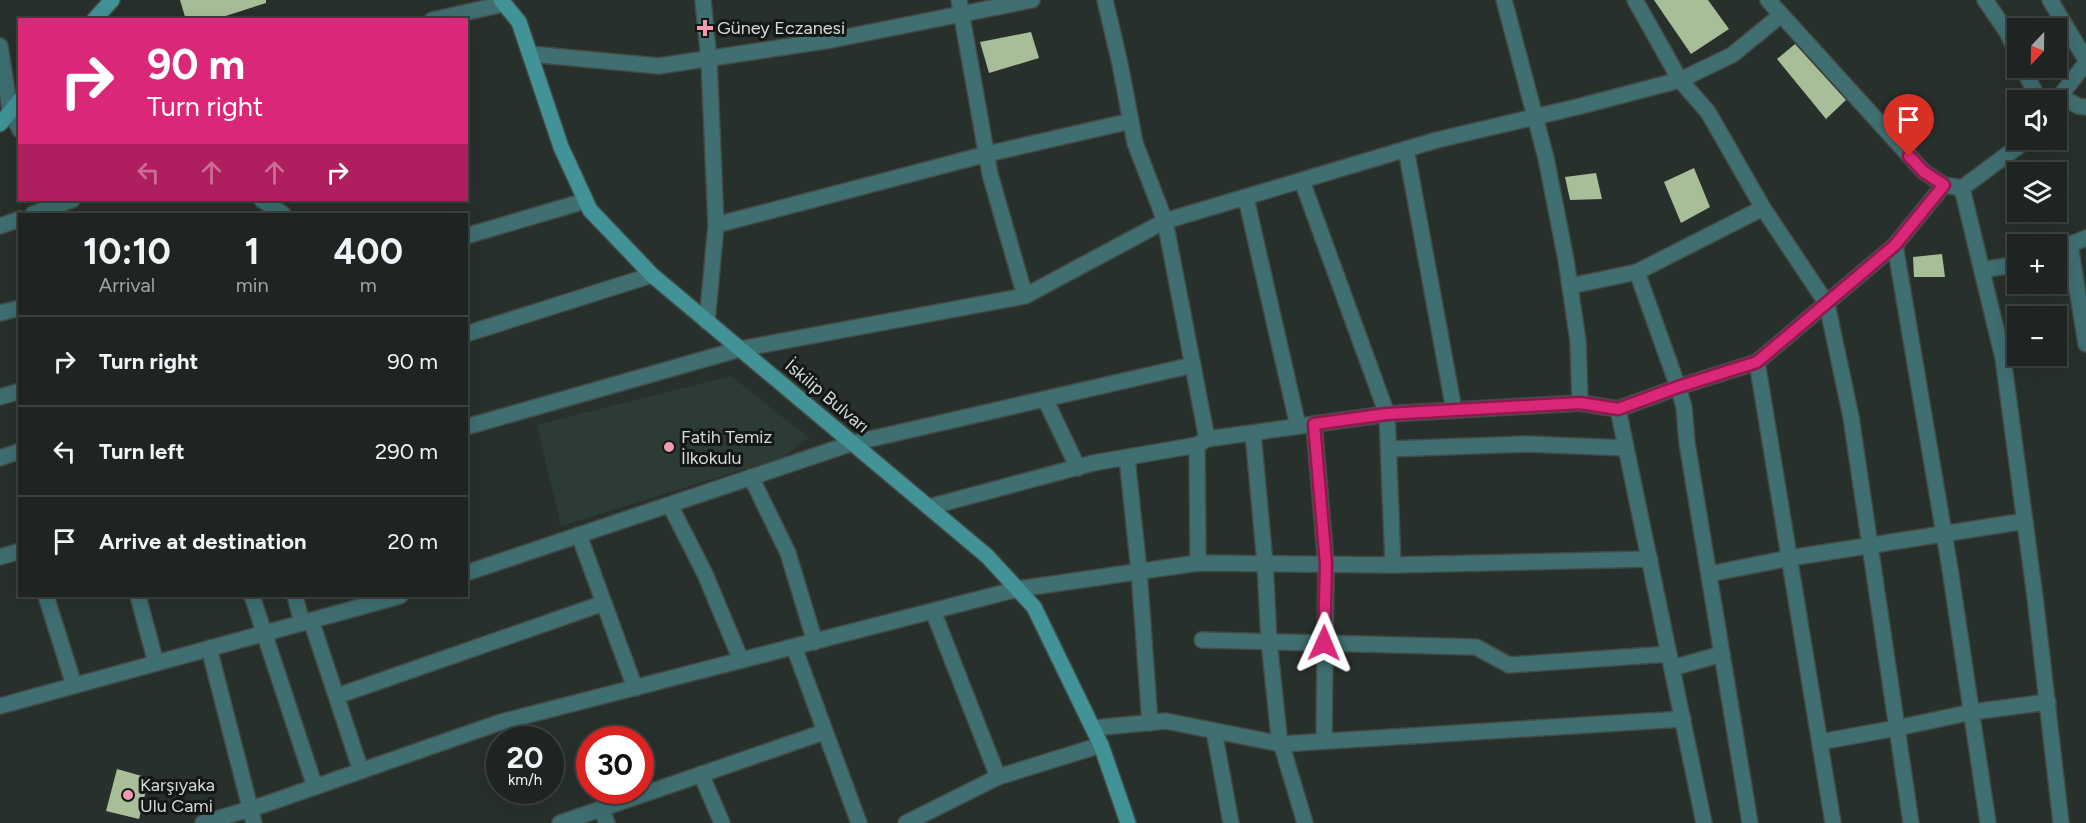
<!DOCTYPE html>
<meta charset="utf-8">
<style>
body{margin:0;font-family:Figtree,sans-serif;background:#2b302e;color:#f1f3f6;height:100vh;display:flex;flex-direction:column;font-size:22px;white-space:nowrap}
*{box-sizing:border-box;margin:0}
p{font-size:20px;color:#a1a4a5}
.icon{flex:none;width:33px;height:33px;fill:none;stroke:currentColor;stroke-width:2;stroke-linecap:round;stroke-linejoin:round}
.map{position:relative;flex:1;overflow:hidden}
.sheet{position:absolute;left:18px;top:213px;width:450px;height:384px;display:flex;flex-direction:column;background:#1e2421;border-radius:0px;box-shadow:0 6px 24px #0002,0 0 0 2px #3c413f}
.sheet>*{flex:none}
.banner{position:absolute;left:18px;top:18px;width:450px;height:183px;border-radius:0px;box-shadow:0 6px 24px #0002,0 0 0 2px #3c413f;background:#db2777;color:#fff;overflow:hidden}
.needle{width:39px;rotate:202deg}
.fabs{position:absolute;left:2007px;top:18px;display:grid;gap:12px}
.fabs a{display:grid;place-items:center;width:60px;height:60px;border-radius:0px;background:#1e2421;box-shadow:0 6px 24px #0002,0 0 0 2px #3c413f;font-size:30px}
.speed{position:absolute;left:486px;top:726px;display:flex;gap:12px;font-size:30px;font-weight:700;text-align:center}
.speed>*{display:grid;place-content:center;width:78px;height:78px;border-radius:50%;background:#1e2421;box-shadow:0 6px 24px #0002,0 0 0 2px #3c413f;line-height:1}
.speed small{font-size:15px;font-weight:400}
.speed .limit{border:9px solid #d22;background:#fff;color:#111}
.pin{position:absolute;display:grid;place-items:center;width:51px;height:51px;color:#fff;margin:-62px -26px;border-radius:50% 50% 50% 0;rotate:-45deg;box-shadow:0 0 6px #0007}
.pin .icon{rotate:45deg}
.me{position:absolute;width:66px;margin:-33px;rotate:1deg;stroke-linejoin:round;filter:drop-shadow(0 0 4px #0008)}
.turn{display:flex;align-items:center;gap:21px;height:126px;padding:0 30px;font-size:27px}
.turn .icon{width:78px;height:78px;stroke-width:2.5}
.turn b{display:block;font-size:42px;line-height:51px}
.lanes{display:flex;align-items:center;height:57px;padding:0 30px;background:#0003;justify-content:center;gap:30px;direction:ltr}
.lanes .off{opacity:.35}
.eta{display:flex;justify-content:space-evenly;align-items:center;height:102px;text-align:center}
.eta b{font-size:36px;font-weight:700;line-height:42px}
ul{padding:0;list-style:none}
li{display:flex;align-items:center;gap:18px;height:90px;padding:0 30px;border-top:2px solid #3c413f}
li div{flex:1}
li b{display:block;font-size:22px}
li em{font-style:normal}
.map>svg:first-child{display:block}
.built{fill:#2c3c35}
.building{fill:#a7be99}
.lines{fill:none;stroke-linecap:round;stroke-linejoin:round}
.street-casing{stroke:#444b47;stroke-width:18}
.secondary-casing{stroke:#444b47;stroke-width:18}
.street{stroke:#3f6f71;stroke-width:15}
.secondary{stroke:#419397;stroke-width:15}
.route-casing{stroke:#8e194d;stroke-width:15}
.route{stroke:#db2777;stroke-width:10}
.poi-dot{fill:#f19ab1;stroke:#131715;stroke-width:2}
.labels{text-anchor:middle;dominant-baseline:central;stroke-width:6;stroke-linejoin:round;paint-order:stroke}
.poi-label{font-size:18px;fill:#d4d9d7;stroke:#131715;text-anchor:start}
.street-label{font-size:18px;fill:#d4d9d7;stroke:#131715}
</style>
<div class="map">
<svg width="2086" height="823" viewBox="0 0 2086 823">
<rect width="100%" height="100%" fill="#28302c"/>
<path class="built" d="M731,376L809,438L783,457L561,526L537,425Z"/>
<g class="building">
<path d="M180,0H266V3L213,20H186Z"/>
<path d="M1654,0H1708L1729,29L1691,54Z"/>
<path d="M1031,32L1039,58L989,73L980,42Z"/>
<path d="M1795,44L1846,100L1826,119L1777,59Z"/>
<path d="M1694,168L1710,207L1681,223L1664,182Z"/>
<path d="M1596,173L1602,199L1570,200L1565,177Z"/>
<path d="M1942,254L1945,277H1914L1913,257Z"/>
<path d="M117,769L149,778L139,819L106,811Z"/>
</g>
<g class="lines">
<g class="street-casing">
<g id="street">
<path d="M703,0L709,60L716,225L707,322"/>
<path d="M959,0L990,174L1025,296L1165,221L1437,140L1581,106L1680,80L1732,55L1781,15"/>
<path d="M1105,0L1120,64L1135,143L1165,221L1207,439L1387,414L1393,565L1650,559"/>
<path d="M1504,0L1546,158L1566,260L1578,341L1580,403L1618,409L1704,823"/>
<path d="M1635,0L1680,80L1708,112L1763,208L1827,304L1851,417L1911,823"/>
<path d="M1768,0L1924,172L1944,185L1962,188L2003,358L2035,597L2061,823"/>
<path d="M1985,0L2007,32L2018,55"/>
<path d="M2050,0L2086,60"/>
<path d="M432,20L504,4"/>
<path d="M0,46L10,110L20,130"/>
<path d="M530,54L659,66L831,40L1032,0"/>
<path d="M2023,68L2039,100"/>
<path d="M2060,96L2078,106L2086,107"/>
<path d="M2056,101L2086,63"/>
<path d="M1406,149L1454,410"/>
<path d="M1302,181L1387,414L1580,403"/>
<path d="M1962,188L2027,140"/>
<path d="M1246,198L1298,426"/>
<path d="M262,200L283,214"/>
<path d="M33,214L72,200"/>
<path d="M716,225L987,154L1131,121"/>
<path d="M0,226L20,219"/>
<path d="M466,236L585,201"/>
<path d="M1895,245L1950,569L1988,823"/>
<path d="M2070,245L2086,344"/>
<path d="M2056,250L2086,238"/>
<path d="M1982,270L2018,264"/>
<path d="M1637,272L1678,387L1684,407L1687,443L1750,823"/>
<path d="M1570,286L1637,272L1763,208"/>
<path d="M0,313L20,308"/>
<path d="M466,334L652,275"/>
<path d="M1757,362L1833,823"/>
<path d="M0,397L20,391"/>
<path d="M1045,399L1078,468"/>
<path d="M1618,409L1678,387L1757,362L1895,245L1944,185"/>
<path d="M1314,424L1326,564L1324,741"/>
<path d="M466,427L740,349L1025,296"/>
<path d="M1253,433L1265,563L1269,641L1279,736L1305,823"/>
<path d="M1197,445L1198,563"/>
<path d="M1389,449L1526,444L1626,448"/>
<path d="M0,458L20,451"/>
<path d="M1127,458L1139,571L1150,723"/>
<path d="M751,477L788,553L815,642"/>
<path d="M670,505L705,574L741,660"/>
<path d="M929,507L1093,463L1197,445L1207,439"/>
<path d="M579,535L635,688"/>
<path d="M0,557L20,551"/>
<path d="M466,573L853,443L1193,365"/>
<path d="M1709,574L1790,558L2025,521"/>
<path d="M46,596L74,685"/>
<path d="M138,596L156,663"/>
<path d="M252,596L315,787"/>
<path d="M295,596L302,623"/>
<path d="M933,611L998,777"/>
<path d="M311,620L361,771"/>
<path d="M1202,640L1476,647L1509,665L1669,654"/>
<path d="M794,647L859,823"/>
<path d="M209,648L254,823"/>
<path d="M1672,668L1722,654"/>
<path d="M337,696L604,603"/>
<path d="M0,706L400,596"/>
<path d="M1093,728L1166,721L1281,744L1683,719"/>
<path d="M1214,731L1231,823"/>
<path d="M1820,742L1897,728L1972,712L2048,702"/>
<path d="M701,774L722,823"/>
<path d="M601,809L607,823"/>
<path d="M203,823L263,805L501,722L1018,589L1198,563L1393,565"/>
<path d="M560,823L824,732"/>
<path d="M906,823L998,777L1101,745"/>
</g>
</g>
<g class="secondary-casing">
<g id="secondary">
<path d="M501,0L519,22L561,147L590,210L652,275L987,556L1034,607L1101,745L1128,823"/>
<path d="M94,20L112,0"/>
<path d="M0,124L20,100"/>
</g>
</g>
<use href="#street" class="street"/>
<use href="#secondary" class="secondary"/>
</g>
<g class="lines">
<g class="route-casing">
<path id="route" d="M1324,643L1326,564L1314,424L1387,414L1580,403L1618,409L1678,387L1757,362L1895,245L1944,185L1924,172L1909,156"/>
</g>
<use href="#route" class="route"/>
</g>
<g class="poi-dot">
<path d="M702 19h6v6h6v6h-6v6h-6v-6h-6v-6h6z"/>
<circle cx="669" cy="447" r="6"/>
<circle cx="128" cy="795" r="6"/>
</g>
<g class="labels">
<g class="poi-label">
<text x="717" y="28">Güney Eczanesi</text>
<text x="681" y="437">Fatih Temiz<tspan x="681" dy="21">İlkokulu</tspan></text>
<text x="140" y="785">Karşıyaka<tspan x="140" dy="21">Ulu Cami</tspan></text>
</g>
<g class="street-label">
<text transform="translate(827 396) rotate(40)">İskilip Bulvarı</text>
</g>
</g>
</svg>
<div class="fabs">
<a><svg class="needle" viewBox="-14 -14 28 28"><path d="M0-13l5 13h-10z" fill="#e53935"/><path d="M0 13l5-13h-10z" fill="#a1a4a5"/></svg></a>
<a><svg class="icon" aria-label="sound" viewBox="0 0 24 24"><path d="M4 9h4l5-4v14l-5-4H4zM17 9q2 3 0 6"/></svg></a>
<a><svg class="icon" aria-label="layers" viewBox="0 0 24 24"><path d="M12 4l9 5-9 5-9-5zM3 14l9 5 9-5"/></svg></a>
<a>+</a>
<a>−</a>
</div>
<div class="speed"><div>20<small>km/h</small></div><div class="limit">30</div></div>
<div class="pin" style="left:1909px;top:156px;background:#d93025"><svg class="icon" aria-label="arrive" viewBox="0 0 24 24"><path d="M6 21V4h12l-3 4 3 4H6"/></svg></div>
<svg class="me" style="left:1324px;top:643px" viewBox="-20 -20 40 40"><path d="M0-17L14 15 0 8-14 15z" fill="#db2777" stroke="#fff" stroke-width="4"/></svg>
<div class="banner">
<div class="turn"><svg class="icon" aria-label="right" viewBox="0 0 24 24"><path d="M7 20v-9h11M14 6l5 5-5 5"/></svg><div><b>90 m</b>Turn right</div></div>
<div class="lanes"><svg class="icon off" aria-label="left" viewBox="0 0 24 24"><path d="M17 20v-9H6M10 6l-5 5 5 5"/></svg><svg class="icon off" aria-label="ahead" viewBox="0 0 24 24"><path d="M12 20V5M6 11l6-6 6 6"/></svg><svg class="icon off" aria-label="ahead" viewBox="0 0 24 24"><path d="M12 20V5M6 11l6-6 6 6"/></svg><svg class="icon" aria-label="right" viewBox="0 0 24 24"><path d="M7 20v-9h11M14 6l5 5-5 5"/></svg></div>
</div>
<section class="sheet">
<div class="eta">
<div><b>10:10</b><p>Arrival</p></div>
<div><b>1</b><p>min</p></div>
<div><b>400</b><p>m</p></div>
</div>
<ul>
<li><svg class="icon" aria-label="right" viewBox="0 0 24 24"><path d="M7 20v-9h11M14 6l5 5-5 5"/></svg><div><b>Turn right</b></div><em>90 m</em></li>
<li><svg class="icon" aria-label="left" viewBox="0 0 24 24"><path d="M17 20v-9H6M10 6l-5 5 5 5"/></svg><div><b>Turn left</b></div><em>290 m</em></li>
<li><svg class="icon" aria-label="arrive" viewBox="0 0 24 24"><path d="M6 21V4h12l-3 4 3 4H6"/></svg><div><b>Arrive at destination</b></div><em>20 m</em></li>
</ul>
</section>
</div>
